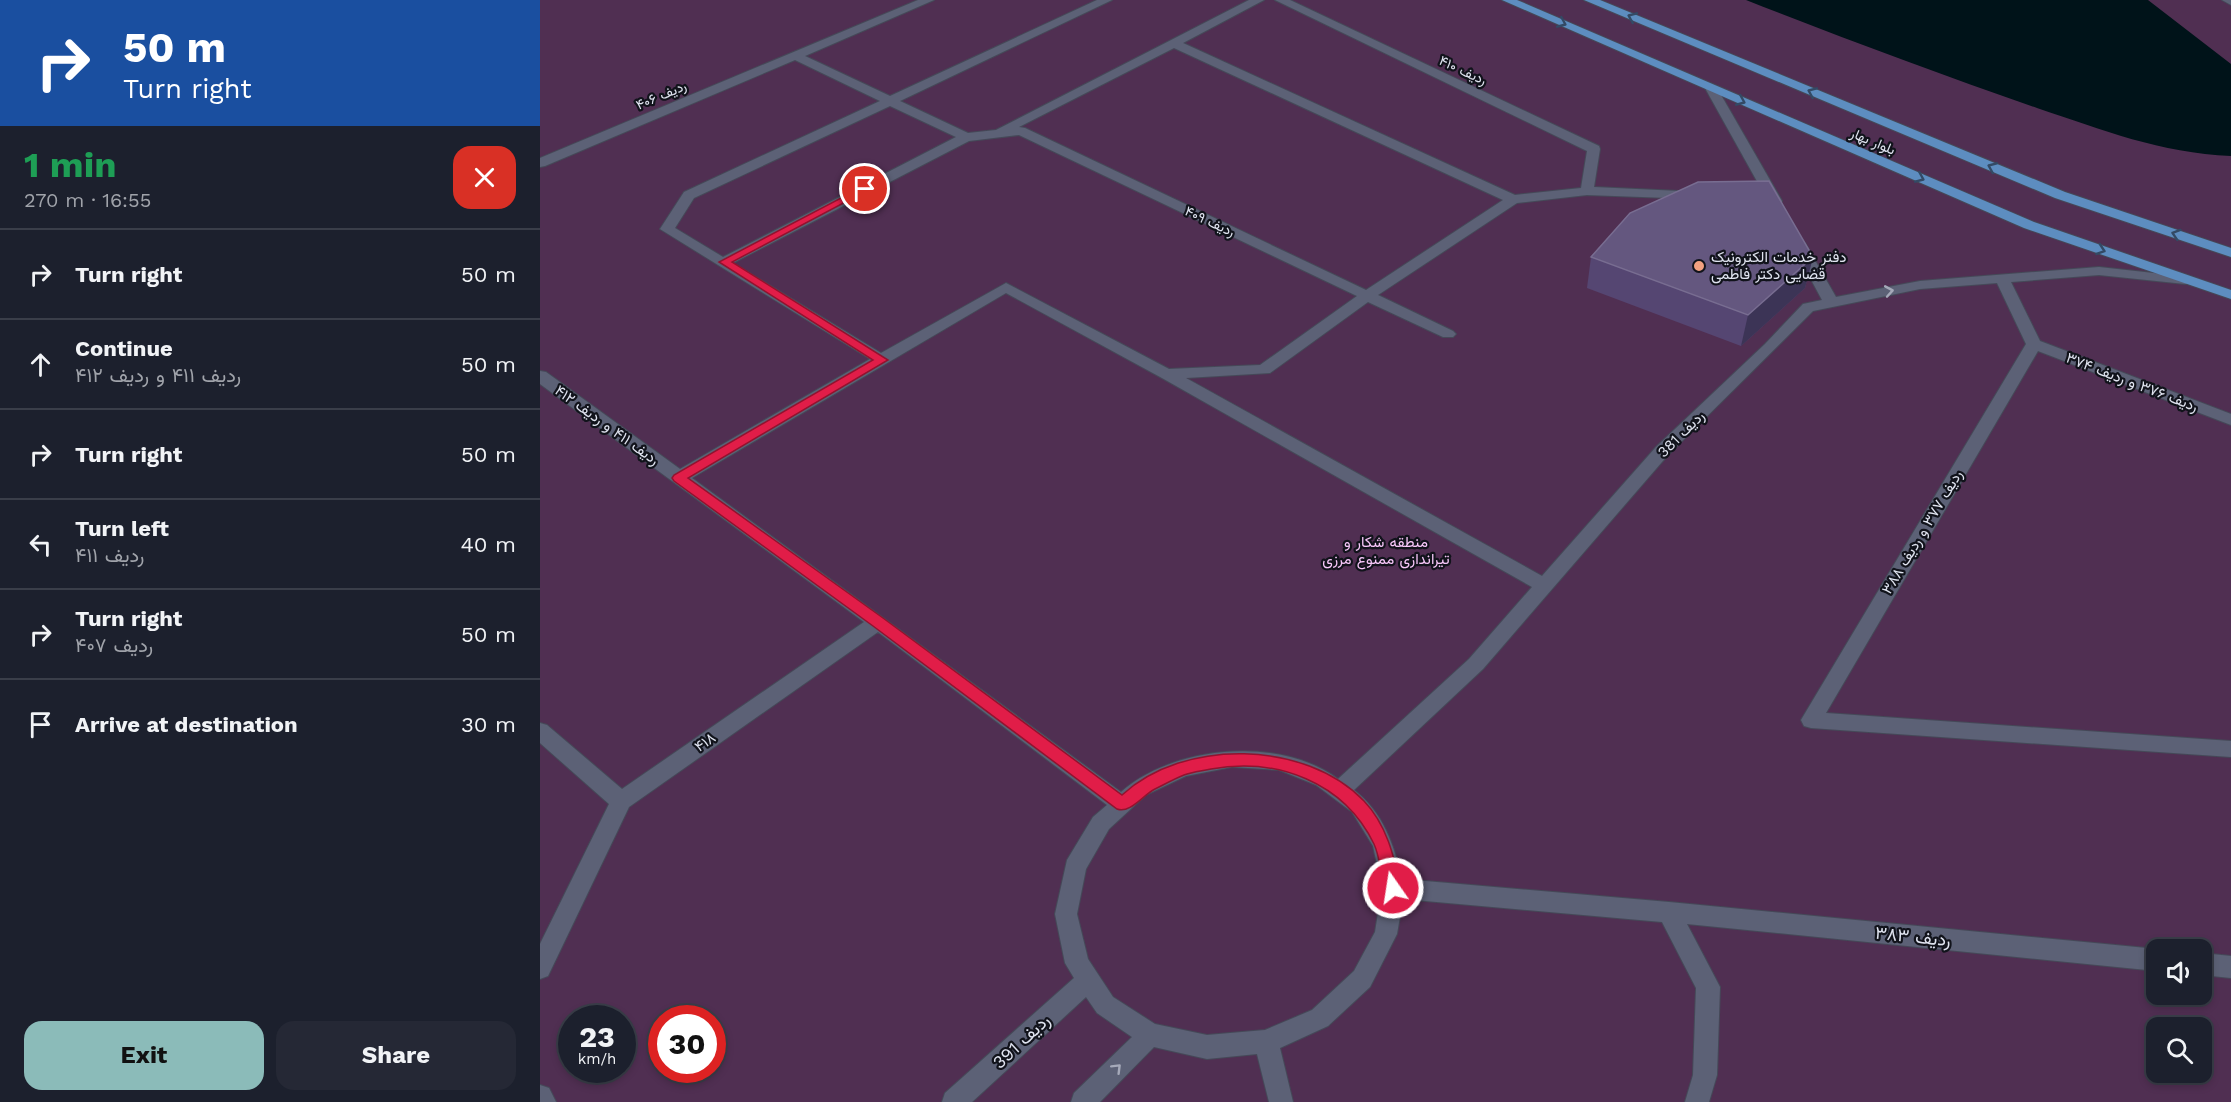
<!DOCTYPE html>
<meta charset="utf-8">
<style>
body{margin:0;font-family:"Work Sans",Vazirmatn,sans-serif;background:#252835;color:#f1f3f6;height:100vh;display:flex;flex-direction:column;font-size:22px;white-space:nowrap}
*{box-sizing:border-box;margin:0}
p{font-size:20px;color:#a0a3aa}
.icon{flex:none;width:33px;height:33px;fill:none;stroke:currentColor;stroke-width:2;stroke-linecap:round;stroke-linejoin:round}
.map{position:relative;flex:1;overflow:hidden}
.side{display:flex;flex-direction:column;background:#1c202d;width:540px}
.side>*{flex:none}
.hud{background:#1a4fa0;color:#fff;overflow:hidden}
.tools{position:absolute;left:1606px;top:939px;display:grid;gap:12px}
.tools a{display:grid;place-items:center;width:66px;height:66px;border-radius:12px;background:#1c202d;box-shadow:0 3px 9px #0003,0 0 0 2px #3a3e49;font-size:30px}
.speed{position:absolute;left:18px;top:1005px;display:flex;gap:12px;font-size:30px;font-weight:700;text-align:center}
.speed>*{display:grid;place-content:center;width:78px;height:78px;border-radius:50%;background:#1c202d;box-shadow:0 3px 9px #0003,0 0 0 2px #3a3e49;line-height:1}
.speed small{font-size:15px;font-weight:400}
.speed .limit{border:9px solid #d22;background:#fff;color:#111}
.pin{position:absolute;display:grid;place-items:center;width:51px;height:51px;color:#fff;margin:-26px;border:3px solid #fff;border-radius:50%;box-shadow:0 2px 6px #0007}
.me{position:absolute;width:66px;margin:-33px;rotate:347deg;stroke-linejoin:round;filter:drop-shadow(0 0 4px #0008)}
.turn{display:flex;align-items:center;gap:21px;height:126px;padding:0 24px;font-size:27px}
.turn .icon{width:78px;height:78px;stroke-width:2.5}
.turn b{display:block;font-size:42px;line-height:51px}
.round{display:grid;place-items:center;flex:none;width:63px;height:63px;border-radius:18px;background:#252835}
.overview{display:flex;align-items:center;justify-content:space-between;height:102px;padding:0 24px}
h1{font-size:36px;font-weight:700;line-height:45px;color:#1e9e55}
.cta{display:flex;gap:12px;margin-top:auto;padding:12px 24px}
.cta a{flex:1;height:69px;border-radius:18px;background:#8bbbb9;color:#111;font-size:24px;font-weight:700;line-height:69px;text-align:center}
.cta a+a{background:#252835;color:#f1f3f6}
ul{padding:0;list-style:none}
li{display:flex;align-items:center;gap:18px;height:90px;padding:0 24px;border-top:2px solid #3a3e49}
li div{flex:1}
li b{display:block;font-size:22px}
li em{font-style:normal}
main{display:flex;flex:1;min-height:0}
.map>svg:first-child{display:block}
.green{fill:#502f52;fill-rule:evenodd}
.water{fill:#001319}
.lines{fill:none;stroke-linecap:round;stroke-linejoin:round}
.street-casing{stroke:#454958;stroke-width:2}
.primary-casing{stroke:#454958;stroke-width:2}
.street{fill:#5c6176;fill-rule:evenodd}
.primary{fill:#5d8dc0;fill-rule:evenodd}
.wall{fill:#554672}
.shaded-wall{fill:#3c3456}
.building{fill:#64577f;stroke:#786d91;stroke-width:1.5}
.oneway{stroke:#334a65}
.oneway2{stroke:#a5a9b9}
.route{fill:#e11d48;stroke:#92132f;stroke-width:1.5}
.poi-dot{fill:#f2a080;stroke:#11131b;stroke-width:2}
.labels{text-anchor:middle;dominant-baseline:central;stroke-width:4.5;stroke-linejoin:round;paint-order:stroke}
.far-street-label{font-size:14px;fill:#e0e4f0;stroke:#11131b}
.poi-label{font-size:15px;fill:#e0e4f0;stroke:#11131b;text-anchor:start}
.street-label{font-size:15px;fill:#e0e4f0;stroke:#11131b}
.park-label{font-size:15px;fill:#f8c7fa;stroke:#11131b}
.near-street-label{font-size:18px;fill:#e0e4f0;stroke:#11131b}
</style>
<main>
<section class="side">
<div class="hud">
<div class="turn"><svg class="icon" aria-label="right" viewBox="0 0 24 24"><path d="M7 20v-9h11M14 6l5 5-5 5"/></svg><div><b>50 m</b>Turn right</div></div>
</div>
<div class="overview"><div><h1>1 min</h1><p>270 m · 16:55</p></div><a class="round" style="background:#d93025;color:#fff"><svg class="icon" aria-label="close" viewBox="0 0 24 24"><path d="M6 6l12 12M18 6L6 18"/></svg></a></div>
<ul>
<li><svg class="icon" aria-label="right" viewBox="0 0 24 24"><path d="M7 20v-9h11M14 6l5 5-5 5"/></svg><div><b>Turn right</b></div><em>50 m</em></li>
<li><svg class="icon" aria-label="ahead" viewBox="0 0 24 24"><path d="M12 20V5M6 11l6-6 6 6"/></svg><div><b>Continue</b><p>ردیف ۴۱۱ و ردیف ۴۱۲</p></div><em>50 m</em></li>
<li><svg class="icon" aria-label="right" viewBox="0 0 24 24"><path d="M7 20v-9h11M14 6l5 5-5 5"/></svg><div><b>Turn right</b></div><em>50 m</em></li>
<li><svg class="icon" aria-label="left" viewBox="0 0 24 24"><path d="M17 20v-9H6M10 6l-5 5 5 5"/></svg><div><b>Turn left</b><p>ردیف ۴۱۱</p></div><em>40 m</em></li>
<li><svg class="icon" aria-label="right" viewBox="0 0 24 24"><path d="M7 20v-9h11M14 6l5 5-5 5"/></svg><div><b>Turn right</b><p>ردیف ۴۰۷</p></div><em>50 m</em></li>
<li><svg class="icon" aria-label="arrive" viewBox="0 0 24 24"><path d="M6 21V4h12l-3 4 3 4H6"/></svg><div><b>Arrive at destination</b></div><em>30 m</em></li>
</ul>
<div class="cta"><a>Exit</a><a>Share</a></div>
</section>
<div class="map">
<svg width="1691" height="1102" viewBox="0 0 1691 1102">
<rect width="100%" height="100%" fill="#252a3c"/>
<path class="green" d="M0,0H1691V1102H0ZM1617,950H1662V994H1617ZM32,1018H82V1070H32ZM122,1018H172V1070H122ZM1617,1028H1662V1072H1617Z"/>
<path class="water" d="M1206,0H1608L1691,64V156C1620,153 1563,130 1497,108C1399,74 1302,38 1206,0Z"/>
<g class="lines">
<g class="street-casing">
<g id="street">
<path d="M378,0H394L265,56L350,96L557,0H572L360,101L428,133L456,130L709,0H724L643,43L975,195L1041,188L1047,151L735,0H750L1059,146L1060,149L1054,187L1161,192L1163,195L1161,198L1156,199L1047,195L977,203L838,295L913,331L916,334L913,337H903L828,302L730,373L646,378L1002,576L1116,447L1225,344L1263,304L1282,300L1253,246L1255,243H1265L1296,297L1380,281L1559,267L1650,277L1652,280L1650,283L1645,284L1559,275L1471,282L1500,341L1691,414V425L1498,351L1286,713L1691,741V757L1271,728L1264,726L1261,720L1486,344L1457,283L1380,289L1273,311L1128,455L943,669L814,790C843,812 854,845 862,879L1129,902L1617,949V971L1147,924L1180,987L1177,1075L1169,1102H1145L1153,1075L1156,988L1122,922L863,899L857,934L830,987L788,1026L740,1048L753,1102H729L717,1054L667,1059L614,1047L560,1102H531L534,1093L592,1037L557,1013L546,997L432,1102H402L405,1093L534,978L525,963L515,914L527,860L553,817L567,805L338,632L89,807L8,976L0,979V944L69,804L0,743V723L7,725L82,789L324,622L0,384V371L6,372L140,469L330,359L120,229L144,192L340,101L255,60L5,166L0,167V158ZM634,48L963,200L826,290L485,128L479,127ZM350,106L416,137L183,257L135,228L154,198ZM479,135L817,296L720,365L629,369L466,283L341,353L193,263L429,141ZM466,293L622,378L992,587L929,659L798,779C741,736 634,745 581,792L152,478ZM692,767L739,770L776,785L812,812L833,846L842,888L835,932L814,971L772,1010L725,1030L667,1035L615,1024L573,997L548,959L537,914L546,869L569,829L606,795L646,776Z"/>
<path d="M1682,0H1691V5Z"/>
<path d="M1171,84L1177,88L1242,201L1240,204L1235,205L1228,201L1165,88Z"/>
<path d="M1662,953L1691,956V978L1662,975Z"/>
<path d="M0,1085L9,1088L16,1102H0Z"/>
</g>
</g>
<g class="primary-casing">
<g id="primary">
<path d="M962,0H977L1494,222L1691,290V299L1484,228Z"/>
<path d="M1044,0H1060L1525,192L1691,248V257L1515,198Z"/>
</g>
</g>
<use href="#street" class="street"/>
<use href="#primary" class="primary"/>
</g>
<path class="wall" d="M1051,257H1273L1265,288L1201,346L1047,288Z"/>
<path class="shaded-wall" d="M1273,257L1265,288L1201,346L1208,315Z"/>
<path class="building" d="M1229,181L1273,257L1208,315L1051,257L1090,213L1158,182Z"/>
<defs><path id="oneway-chevron" d="M-2-3.5L2.5 0L-2 3.5" fill="none" stroke-width="1.6" stroke-linecap="round" stroke-linejoin="round" transform="scale(1.5)"/></defs>
<g class="oneway">
<use href="#oneway-chevron" transform="translate(1092 17) rotate(-157)"/>
<use href="#oneway-chevron" transform="translate(1022 23) rotate(23)"/>
<use href="#oneway-chevron" transform="translate(1272 92) rotate(-157)"/>
<use href="#oneway-chevron" transform="translate(1201 101) rotate(23)"/>
<use href="#oneway-chevron" transform="translate(1452 167) rotate(-157)"/>
<use href="#oneway-chevron" transform="translate(1380 178) rotate(23)"/>
<use href="#oneway-chevron" transform="translate(1636 234) rotate(-162)"/>
<use href="#oneway-chevron" transform="translate(1561 250) rotate(19)"/>
</g>
<g class="oneway2">
<use href="#oneway-chevron" transform="translate(1349 291) rotate(-10)"/>
<use href="#oneway-chevron" transform="translate(577 1068) rotate(-45)"/>
</g>
<path class="route" d="M322,187L330,189L192,262L348,360L148,478L343,618L582,795C644,738 765,740 824,801C847,825 854,857 861,888L859,893L853,895L847,893C840,878 841,859 834,844C804,782 737,757 671,769C662,771 652,772 644,775C634,779 625,784 615,789C603,795 590,814 577,809L333,626L134,481L132,478L134,475L333,360L179,262Z"/>
<circle class="poi-dot" cx="1159" cy="266" r="6"/>
<g class="labels">
<g class="far-street-label">
<text transform="translate(923 70) rotate(25)">ردیف ۴۱۰</text>
<text transform="translate(121 95) rotate(-23)">ردیف ۴۰۶</text>
<text transform="translate(1333 141) rotate(23)">بلوار بهار</text>
<text transform="translate(670 221) rotate(25)">ردیف ۴۰۹</text>
</g>
<g class="poi-label">
<text x="1171" y="257">دفتر خدمات الکترونیک<tspan x="1171" dy="17">قضایی دکتر فاطمی</tspan></text>
</g>
<g class="street-label">
<text transform="translate(1592 382) rotate(21)">ردیف ۳۷۶ و ردیف ۳۷۴</text>
<text transform="translate(67 425) rotate(36)">ردیف ۴۱۱ و ردیف ۴۱۲</text>
<text transform="translate(1141 434) rotate(-45)">ردیف 381</text>
<text transform="translate(1382 532) rotate(-59)">ردیف ۳۷۷ و ردیف ۳۸۸</text>
<text transform="translate(165 742) rotate(-35)">۴۱۸</text>
</g>
<g class="park-label">
<text x="846" y="542">منطقه شکار و<tspan x="846" dy="17">تیراندازی ممنوع مرزی</tspan></text>
</g>
<g class="near-street-label">
<text transform="translate(1373 936) rotate(6)">ردیف ۳۸۳</text>
<text transform="translate(481 1041) rotate(-43)">ردیف 391</text>
</g>
</g>
</svg>
<div class="tools">
<a><svg class="icon" aria-label="sound" viewBox="0 0 24 24"><path d="M4 9h4l5-4v14l-5-4H4zM17 9q2 3 0 6"/></svg></a>
<a><svg class="icon" aria-label="search" viewBox="0 0 24 24"><circle cx="10" cy="10" r="6"/><path d="M15 15l6 6"/></svg></a>
</div>
<div class="speed"><div>23<small>km/h</small></div><div class="limit">30</div></div>
<div class="pin" style="left:325px;top:189px;background:#d93025"><svg class="icon" aria-label="arrive" viewBox="0 0 24 24"><path d="M6 21V4h12l-3 4 3 4H6"/></svg></div>
<svg class="me" style="left:853px;top:888px" viewBox="-20 -20 40 40"><circle r="17" fill="#e11d48" stroke="#fff" stroke-width="3"/><path d="M0-11L8 9 0 5-8 9z" fill="#fff"/></svg>
</div>
</main>
